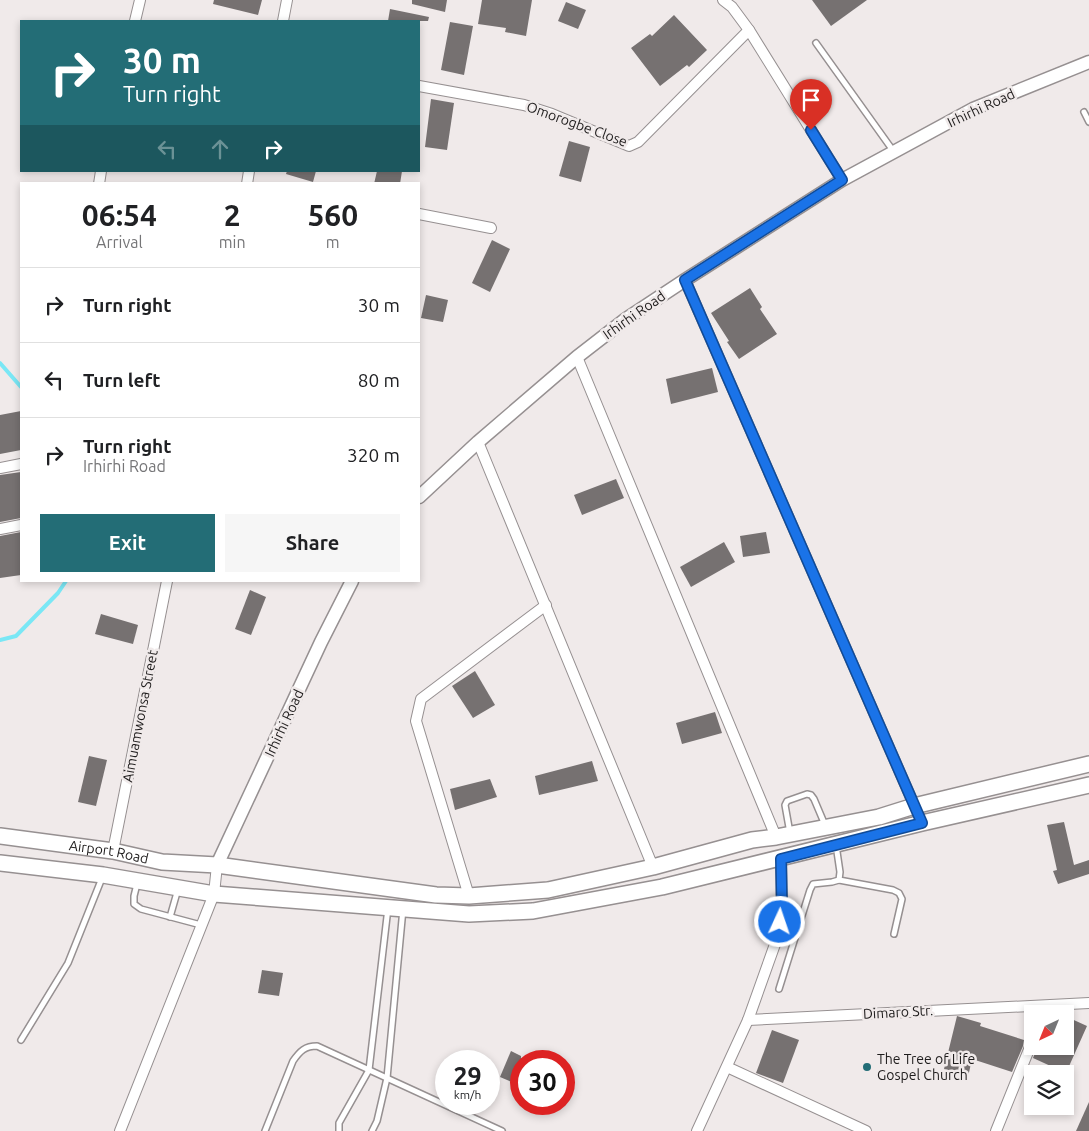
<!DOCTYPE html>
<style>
body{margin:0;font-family:Ubuntu,sans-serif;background:#f6f6f6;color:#202124;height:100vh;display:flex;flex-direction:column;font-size:19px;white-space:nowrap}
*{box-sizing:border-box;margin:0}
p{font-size:16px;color:#757577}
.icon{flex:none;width:28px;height:28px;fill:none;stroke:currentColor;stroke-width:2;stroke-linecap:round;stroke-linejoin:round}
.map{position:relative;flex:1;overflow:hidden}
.side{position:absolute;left:20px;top:182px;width:400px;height:400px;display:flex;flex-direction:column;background:#fff;border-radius:0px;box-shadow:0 2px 8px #0003}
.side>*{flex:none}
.guide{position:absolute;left:20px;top:20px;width:400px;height:152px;border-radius:0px;box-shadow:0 2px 8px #0003;background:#236d76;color:#fff;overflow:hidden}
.needle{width:32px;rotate:223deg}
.controls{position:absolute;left:1024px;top:1005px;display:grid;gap:10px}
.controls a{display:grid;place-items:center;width:50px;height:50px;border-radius:0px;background:#fff;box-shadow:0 2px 8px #0003;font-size:25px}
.speed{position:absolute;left:435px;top:1050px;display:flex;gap:10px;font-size:25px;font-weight:700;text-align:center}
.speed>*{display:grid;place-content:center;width:65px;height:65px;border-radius:50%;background:#fff;box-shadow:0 2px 8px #0003;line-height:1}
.speed small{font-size:12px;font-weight:400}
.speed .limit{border:8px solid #d22;background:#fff;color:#111}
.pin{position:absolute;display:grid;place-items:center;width:42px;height:42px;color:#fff;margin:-51px -21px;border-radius:50% 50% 50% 0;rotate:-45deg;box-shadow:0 0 5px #0007}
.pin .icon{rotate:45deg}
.me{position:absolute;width:55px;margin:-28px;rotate:3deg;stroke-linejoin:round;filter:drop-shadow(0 0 4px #0008)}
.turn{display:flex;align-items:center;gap:18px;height:105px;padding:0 20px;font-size:22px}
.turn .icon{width:65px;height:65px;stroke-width:2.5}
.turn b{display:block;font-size:35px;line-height:42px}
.lanes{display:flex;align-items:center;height:48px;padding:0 20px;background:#0003;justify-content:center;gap:25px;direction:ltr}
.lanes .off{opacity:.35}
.eta{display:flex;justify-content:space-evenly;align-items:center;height:85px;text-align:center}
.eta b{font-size:30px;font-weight:700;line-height:35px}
.action{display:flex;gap:10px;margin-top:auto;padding:10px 20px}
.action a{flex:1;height:58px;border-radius:0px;background:#236d76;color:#fff;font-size:20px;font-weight:700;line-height:58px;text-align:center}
.action a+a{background:#f6f6f6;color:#202124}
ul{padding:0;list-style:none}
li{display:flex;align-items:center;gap:15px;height:75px;padding:0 20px;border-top:1px solid #e0e0e0}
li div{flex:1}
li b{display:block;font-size:19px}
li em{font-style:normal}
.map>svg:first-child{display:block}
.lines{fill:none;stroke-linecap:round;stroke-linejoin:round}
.stream{stroke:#7ae7f5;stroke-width:4}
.building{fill:#767171}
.service-casing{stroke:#969091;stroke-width:8}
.minor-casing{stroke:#969091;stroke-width:12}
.tertiary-casing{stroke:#969091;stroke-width:15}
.secondary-casing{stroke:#969091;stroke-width:18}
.service{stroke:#fff;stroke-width:5}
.minor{stroke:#fff;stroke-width:10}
.tertiary{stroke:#fff;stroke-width:12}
.secondary{stroke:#fff;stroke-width:15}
.route-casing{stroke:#114b97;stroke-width:12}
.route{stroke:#1a73e8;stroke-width:9}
.poi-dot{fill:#236d76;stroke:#f0eaea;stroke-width:2}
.labels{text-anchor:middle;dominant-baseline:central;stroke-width:5;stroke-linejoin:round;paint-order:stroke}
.street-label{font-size:14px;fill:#1e1c1c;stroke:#f0eaea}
.poi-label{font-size:14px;fill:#1e1c1c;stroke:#f0eaea;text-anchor:start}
</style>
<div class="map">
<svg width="1089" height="1131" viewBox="0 0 1089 1131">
<rect width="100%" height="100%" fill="#f0eaea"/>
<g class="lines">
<g class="stream">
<path d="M0,363L21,387"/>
<path d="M0,640L16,636L58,593L66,581"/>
</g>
</g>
<g class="building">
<path d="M214,0H262L258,15L213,4Z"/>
<path d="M412,0H447L445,12L412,4Z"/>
<path d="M482,0H532L526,36L505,32L506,28L478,24Z"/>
<path d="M812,0H867L831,26Z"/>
<path d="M566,2L586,10L578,29L558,21Z"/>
<path d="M390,9L429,17L428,21H388Z"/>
<path d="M674,15L707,50L689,67L687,65L660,86L631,48L650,34L652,36Z"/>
<path d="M450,22L473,26L464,75L441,70Z"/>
<path d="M431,99L454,103L447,150L425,147Z"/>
<path d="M569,141L590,147L581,182L559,176Z"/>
<path d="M287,171H316L313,182L286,174Z"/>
<path d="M377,171H402L400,184H374Z"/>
<path d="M492,240L510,249L490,292L472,283Z"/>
<path d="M750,288L762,307L760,309L777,334L739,359L727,342L729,341L711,313Z"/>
<path d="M426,295L448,300L443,322L421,318Z"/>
<path d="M712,368L718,392L671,404L666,379Z"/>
<path d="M21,411V450L0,454V415Z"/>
<path d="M21,472V518L0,522V475Z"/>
<path d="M616,479L624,498L582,515L574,495Z"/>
<path d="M21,532V575L0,578V536Z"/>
<path d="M766,532L770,553L743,557L740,536Z"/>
<path d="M724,542L735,562L691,587L680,567Z"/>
<path d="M250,590L266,597L251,635L235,629Z"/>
<path d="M101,614L138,625L133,644L95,634Z"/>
<path d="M475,671L495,705L473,718L452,686Z"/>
<path d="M715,712L722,733L682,744L676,723Z"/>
<path d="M89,756L107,760L96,806L78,802Z"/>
<path d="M592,761L598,781L539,795L535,776Z"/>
<path d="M490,779L497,797L455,810L450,789Z"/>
<path d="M1064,822L1074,865L1089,860V874L1058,884L1053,871L1057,870L1047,825Z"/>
<path d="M262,970L283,973L279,996L258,993Z"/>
<path d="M957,1016L981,1023L980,1026L1024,1040L1023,1046L1012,1072L972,1059L968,1077L944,1069Z"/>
<path d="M1065,1016L1087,1026L1066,1073L1033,1058L1038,1046H1065Z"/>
<path d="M772,1030L799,1040L783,1083L756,1073Z"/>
<path d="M511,1051L521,1056V1086L500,1077Z"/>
<path d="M1089,1102V1131H1076Z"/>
</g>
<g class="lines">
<g class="service-casing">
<g id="service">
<path d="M816,43L894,152"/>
<path d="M1084,112L1089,122"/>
<path d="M790,833L785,805L787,801L807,794L811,795L814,799L825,825"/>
<path d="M839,880L893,890L899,893L902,899L894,934"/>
<path d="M137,884L134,896V904L141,909L201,925"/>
<path d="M170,917L178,889"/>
<path d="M779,989L810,890L813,884L832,882L839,880L840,872L836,845"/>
<path d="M21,1040L68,963L102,878"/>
<path d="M265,1131L293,1061C300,1051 305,1046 317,1046L502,1131"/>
<path d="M339,1131V1123L369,1070L388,908"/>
<path d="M372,1131L377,1121L387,1078L403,909"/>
</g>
</g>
<g class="minor-casing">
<g id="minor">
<path d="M723,0L732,7L749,30L842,180"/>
<path d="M135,21L140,0"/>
<path d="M283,21L287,0"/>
<path d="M419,86L524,105L552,114L629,146L638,142L749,30"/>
<path d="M99,184L101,171"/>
<path d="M247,184L249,171"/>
<path d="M419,214L491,228"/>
<path d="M685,280L922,823"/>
<path d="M577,357L776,837"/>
<path d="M478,442L653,867"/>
<path d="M0,468L21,464"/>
<path d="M0,529L21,525"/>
<path d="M113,851L167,581"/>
<path d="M469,896L416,721L421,699L546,605"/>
<path d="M748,1020L1089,1003"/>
<path d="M727,1067L866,1131"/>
<path d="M120,1131L214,894L217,865"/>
<path d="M697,1131L748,1020L779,933L782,911L781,859"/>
<path d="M996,1131L1032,1042"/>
</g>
</g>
<g class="tertiary-casing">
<g id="tertiary">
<path d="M419,497L478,442L577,357L626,319L685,280L842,180L973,109L1089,62"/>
<path d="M217,865L321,642L352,581"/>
</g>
</g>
<g class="secondary-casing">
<g id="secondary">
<path id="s1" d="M0,836L113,851L162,862L217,865L436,895L469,896L548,890L653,867L752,840L776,837L879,817L914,806L1089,764"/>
<path d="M0,863L103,875L214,894L469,914L533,911L662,887L922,823L1089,785"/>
</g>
</g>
<use href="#service" class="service"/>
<use href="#minor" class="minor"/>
<use href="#tertiary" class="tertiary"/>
<use href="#secondary" class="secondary"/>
</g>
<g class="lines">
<g class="route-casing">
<path id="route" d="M780,922L782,911L781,859L922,823L685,280L842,180L811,130"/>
</g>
<use href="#route" class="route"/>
</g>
<circle class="poi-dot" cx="867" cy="1067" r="5"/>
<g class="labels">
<g class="street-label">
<text transform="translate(981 108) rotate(-25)">Irhirhi Road</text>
<text transform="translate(577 124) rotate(20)">Omorogbe Close</text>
<text transform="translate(634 315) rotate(-35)">Irhirhi Road</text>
<text transform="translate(140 716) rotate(-79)">Aimuamwonsa Street</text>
<text transform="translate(284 723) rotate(-65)">Irhirhi Road</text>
<text stroke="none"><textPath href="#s1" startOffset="110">Airport Road</textPath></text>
<text transform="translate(898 1012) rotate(-3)">Dimaro Str.</text>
</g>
<g class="poi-label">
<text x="877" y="1059">The Tree of Life<tspan x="877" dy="16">Gospel Church</tspan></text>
</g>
</g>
</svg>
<div class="controls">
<a><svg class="needle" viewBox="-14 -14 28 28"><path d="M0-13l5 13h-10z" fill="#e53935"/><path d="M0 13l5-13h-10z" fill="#757577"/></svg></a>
<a><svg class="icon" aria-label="layers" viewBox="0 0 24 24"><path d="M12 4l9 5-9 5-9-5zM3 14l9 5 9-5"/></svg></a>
</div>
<div class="speed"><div>29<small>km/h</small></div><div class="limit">30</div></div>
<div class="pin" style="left:811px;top:130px;background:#d93025"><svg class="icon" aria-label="arrive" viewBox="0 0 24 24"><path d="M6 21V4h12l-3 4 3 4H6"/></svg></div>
<svg class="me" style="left:780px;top:922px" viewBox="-20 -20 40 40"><circle r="17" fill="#1a73e8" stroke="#fff" stroke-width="3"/><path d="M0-11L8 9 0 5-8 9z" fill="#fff"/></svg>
<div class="guide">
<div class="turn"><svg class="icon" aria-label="right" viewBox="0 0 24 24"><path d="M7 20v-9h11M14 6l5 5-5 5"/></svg><div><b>30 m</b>Turn right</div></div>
<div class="lanes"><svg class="icon off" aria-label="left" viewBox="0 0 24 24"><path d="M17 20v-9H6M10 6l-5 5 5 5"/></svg><svg class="icon off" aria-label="ahead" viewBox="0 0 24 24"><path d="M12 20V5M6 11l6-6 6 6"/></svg><svg class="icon" aria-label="right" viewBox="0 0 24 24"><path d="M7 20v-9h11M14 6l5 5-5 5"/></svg></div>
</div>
<section class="side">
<div class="eta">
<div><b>06:54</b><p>Arrival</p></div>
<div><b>2</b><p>min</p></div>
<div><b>560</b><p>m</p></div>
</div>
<ul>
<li><svg class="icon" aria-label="right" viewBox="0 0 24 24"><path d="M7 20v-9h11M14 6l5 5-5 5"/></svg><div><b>Turn right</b></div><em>30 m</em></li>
<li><svg class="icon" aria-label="left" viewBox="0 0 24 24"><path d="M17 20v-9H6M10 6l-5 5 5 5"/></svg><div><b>Turn left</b></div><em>80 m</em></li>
<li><svg class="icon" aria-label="right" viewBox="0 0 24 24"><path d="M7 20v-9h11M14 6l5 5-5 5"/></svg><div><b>Turn right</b><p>Irhirhi Road</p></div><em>320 m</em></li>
</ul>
<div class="action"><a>Exit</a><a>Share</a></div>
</section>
</div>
